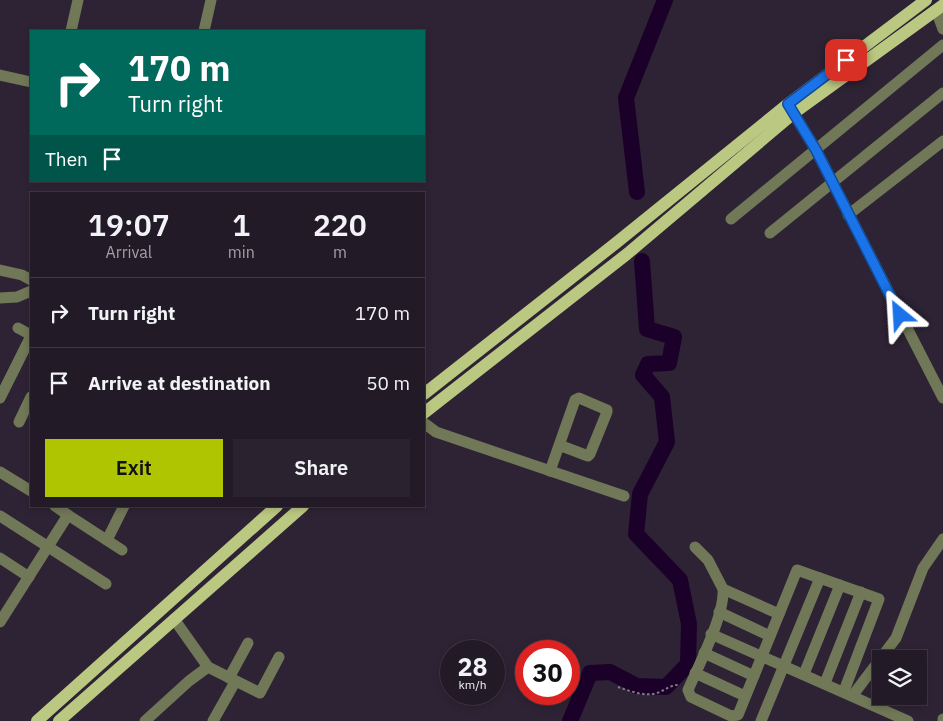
<!DOCTYPE html>
<style>
body{margin:0;font-family:"IBM Plex Sans",sans-serif;background:#2a232f;color:#f1f3f6;height:100vh;display:flex;flex-direction:column;font-size:19px;white-space:nowrap}
*{box-sizing:border-box;margin:0}
p{font-size:16px;color:#a2a1a7}
.icon{flex:none;width:28px;height:28px;fill:none;stroke:currentColor;stroke-width:2;stroke-linecap:round;stroke-linejoin:round}
.map{position:relative;flex:1;overflow:hidden}
.details{position:absolute;left:30px;top:192px;width:395px;height:315px;display:flex;flex-direction:column;background:#221a27;border-radius:0px;box-shadow:0 2px 8px #0003,0 0 0 1px #3f3844}
.details>*{flex:none}
.top-card{position:absolute;left:30px;top:30px;width:395px;height:152px;border-radius:0px;box-shadow:0 2px 8px #0003,0 0 0 1px #3f3844;background:#00695c;color:#fff;overflow:hidden}
.fabs{position:absolute;left:872px;top:650px;display:grid;gap:10px}
.fabs a{display:grid;place-items:center;width:55px;height:55px;border-radius:0px;background:#221a27;box-shadow:0 2px 8px #0003,0 0 0 1px #3f3844;font-size:25px}
.speed{position:absolute;left:440px;top:640px;display:flex;gap:10px;font-size:25px;font-weight:700;text-align:center}
.speed>*{display:grid;place-content:center;width:65px;height:65px;border-radius:50%;background:#221a27;box-shadow:0 2px 8px #0003,0 0 0 1px #3f3844;line-height:1}
.speed small{font-size:12px;font-weight:400}
.speed .limit{border:8px solid #d22;background:#fff;color:#111}
.pin{position:absolute;display:grid;place-items:center;width:42px;height:42px;color:#fff;margin:-21px;border-radius:10px;box-shadow:0 2px 8px #0006}
.me{position:absolute;width:55px;margin:-28px;rotate:333deg;stroke-linejoin:round;filter:drop-shadow(0 0 4px #0008)}
.turn{display:flex;align-items:center;gap:18px;height:105px;padding:0 15px;font-size:22px}
.turn .icon{width:65px;height:65px;stroke-width:2.5}
.turn b{display:block;font-size:35px;line-height:42px}
.then{display:flex;align-items:center;height:48px;padding:0 15px;background:#0003;gap:10px;font-size:19px}
.eta{display:flex;justify-content:space-evenly;align-items:center;height:85px;text-align:center}
.eta b{font-size:30px;font-weight:600;line-height:35px}
.cta{display:flex;gap:10px;margin-top:auto;padding:10px 15px}
.cta a{flex:1;height:58px;border-radius:0px;background:#b0c501;color:#111;font-size:20px;font-weight:600;line-height:58px;text-align:center}
.cta a+a{background:#2a232f;color:#f1f3f6}
ul{padding:0;list-style:none}
li{display:flex;align-items:center;gap:15px;height:70px;padding:0 15px;border-top:1px solid #3f3844}
li div{flex:1}
li b{display:block;font-size:19px}
li em{font-style:normal}
.map>svg:first-child{display:block}
.lines{fill:none;stroke-linecap:round;stroke-linejoin:round}
.river{stroke:#1b0029;stroke-width:16}
.path{stroke:#847b89;stroke-width:2;stroke-dasharray:2.5 2.5;stroke-linecap:butt}
.minor{stroke:#717857;stroke-width:11}
.major{stroke:#bbc882;stroke-width:12}
.route-casing{stroke:#114b97;stroke-width:12}
.route{stroke:#1a73e8;stroke-width:9}
</style>
<div class="map">
<svg width="943" height="721" viewBox="0 0 943 721">
<rect width="100%" height="100%" fill="#2e2334"/>
<g class="lines">
<g class="river">
<path d="M637,192L626,98L665,0"/>
<path d="M570,721L590,673L610,672L637,686L666,687L688,664L689,624L680,580L636,534L640,494L667,442L662,397L643,375L648,364L669,363L674,337L647,329L642,261"/>
</g>
<path class="path" d="M618,687C630,691 645,697 657,693C666,690 671,684 680,685"/>
<g class="minor">
<path d="M936,10L943,29"/>
<path d="M71,31L78,0"/>
<path d="M204,31L211,0"/>
<path d="M0,75L31,82"/>
<path d="M789,106L816,150L943,398"/>
<path d="M848,215L943,141"/>
<path d="M731,219L943,45"/>
<path d="M770,233L943,93"/>
<path d="M0,270L22,275L31,280"/>
<path d="M0,298L17,297L31,291"/>
<path d="M18,328L31,335"/>
<path d="M0,398L31,336"/>
<path d="M19,422L31,397"/>
<path d="M424,423L436,432L624,496"/>
<path d="M550,471L575,400L579,398L607,410V412L590,454L588,456L559,445"/>
<path d="M0,472L31,491"/>
<path d="M68,515L122,550"/>
<path d="M0,516L106,584"/>
<path d="M107,540L124,506"/>
<path d="M695,547L708,560L723,589C725,614 699,665 688,690L691,697L731,716L738,715L797,570L879,599L844,691"/>
<path d="M0,558L29,577"/>
<path d="M723,589L779,614"/>
<path d="M719,612L770,636"/>
<path d="M174,619L208,667L260,693L279,657"/>
<path d="M0,622L68,515L55,506"/>
<path d="M711,634L908,721"/>
<path d="M704,653L754,676"/>
<path d="M695,673L745,696"/>
<path d="M804,674L840,585"/>
<path d="M229,678L248,643"/>
<path d="M825,683L861,592"/>
<path d="M853,695L896,638L923,568L943,539"/>
<path d="M145,721L189,681L208,667"/>
<path d="M213,721L235,682"/>
<path d="M761,721L820,578"/>
<path d="M943,721V719"/>
</g>
<g class="major">
<path d="M424,394L616,243L788,104L926,0"/>
<path d="M424,413L627,254L794,113L943,5"/>
<path d="M37,721L277,506"/>
<path d="M59,721L303,506"/>
</g>
</g>
<g class="lines">
<g class="route-casing">
<path id="route" d="M846,60L788,104L816,150L900,315"/>
</g>
<use href="#route" class="route"/>
</g>
</svg>
<div class="fabs">
<a><svg class="icon" aria-label="layers" viewBox="0 0 24 24"><path d="M12 4l9 5-9 5-9-5zM3 14l9 5 9-5"/></svg></a>
</div>
<div class="speed"><div>28<small>km/h</small></div><div class="limit">30</div></div>
<div class="pin" style="left:846px;top:60px;background:#d93025"><svg class="icon" aria-label="arrive" viewBox="0 0 24 24"><path d="M6 21V4h12l-3 4 3 4H6"/></svg></div>
<svg class="me" style="left:900px;top:315px" viewBox="-20 -20 40 40"><path d="M0-17L14 15 0 8-14 15z" fill="#1a73e8" stroke="#fff" stroke-width="4"/></svg>
<div class="top-card">
<div class="turn"><svg class="icon" aria-label="right" viewBox="0 0 24 24"><path d="M7 20v-9h11M14 6l5 5-5 5"/></svg><div><b>170 m</b>Turn right</div></div>
<div class="then">Then<svg class="icon" aria-label="arrive" viewBox="0 0 24 24"><path d="M6 21V4h12l-3 4 3 4H6"/></svg></div>
</div>
<section class="details">
<div class="eta">
<div><b>19:07</b><p>Arrival</p></div>
<div><b>1</b><p>min</p></div>
<div><b>220</b><p>m</p></div>
</div>
<ul>
<li><svg class="icon" aria-label="right" viewBox="0 0 24 24"><path d="M7 20v-9h11M14 6l5 5-5 5"/></svg><div><b>Turn right</b></div><em>170 m</em></li>
<li><svg class="icon" aria-label="arrive" viewBox="0 0 24 24"><path d="M6 21V4h12l-3 4 3 4H6"/></svg><div><b>Arrive at destination</b></div><em>50 m</em></li>
</ul>
<div class="cta"><a>Exit</a><a>Share</a></div>
</section>
</div>
